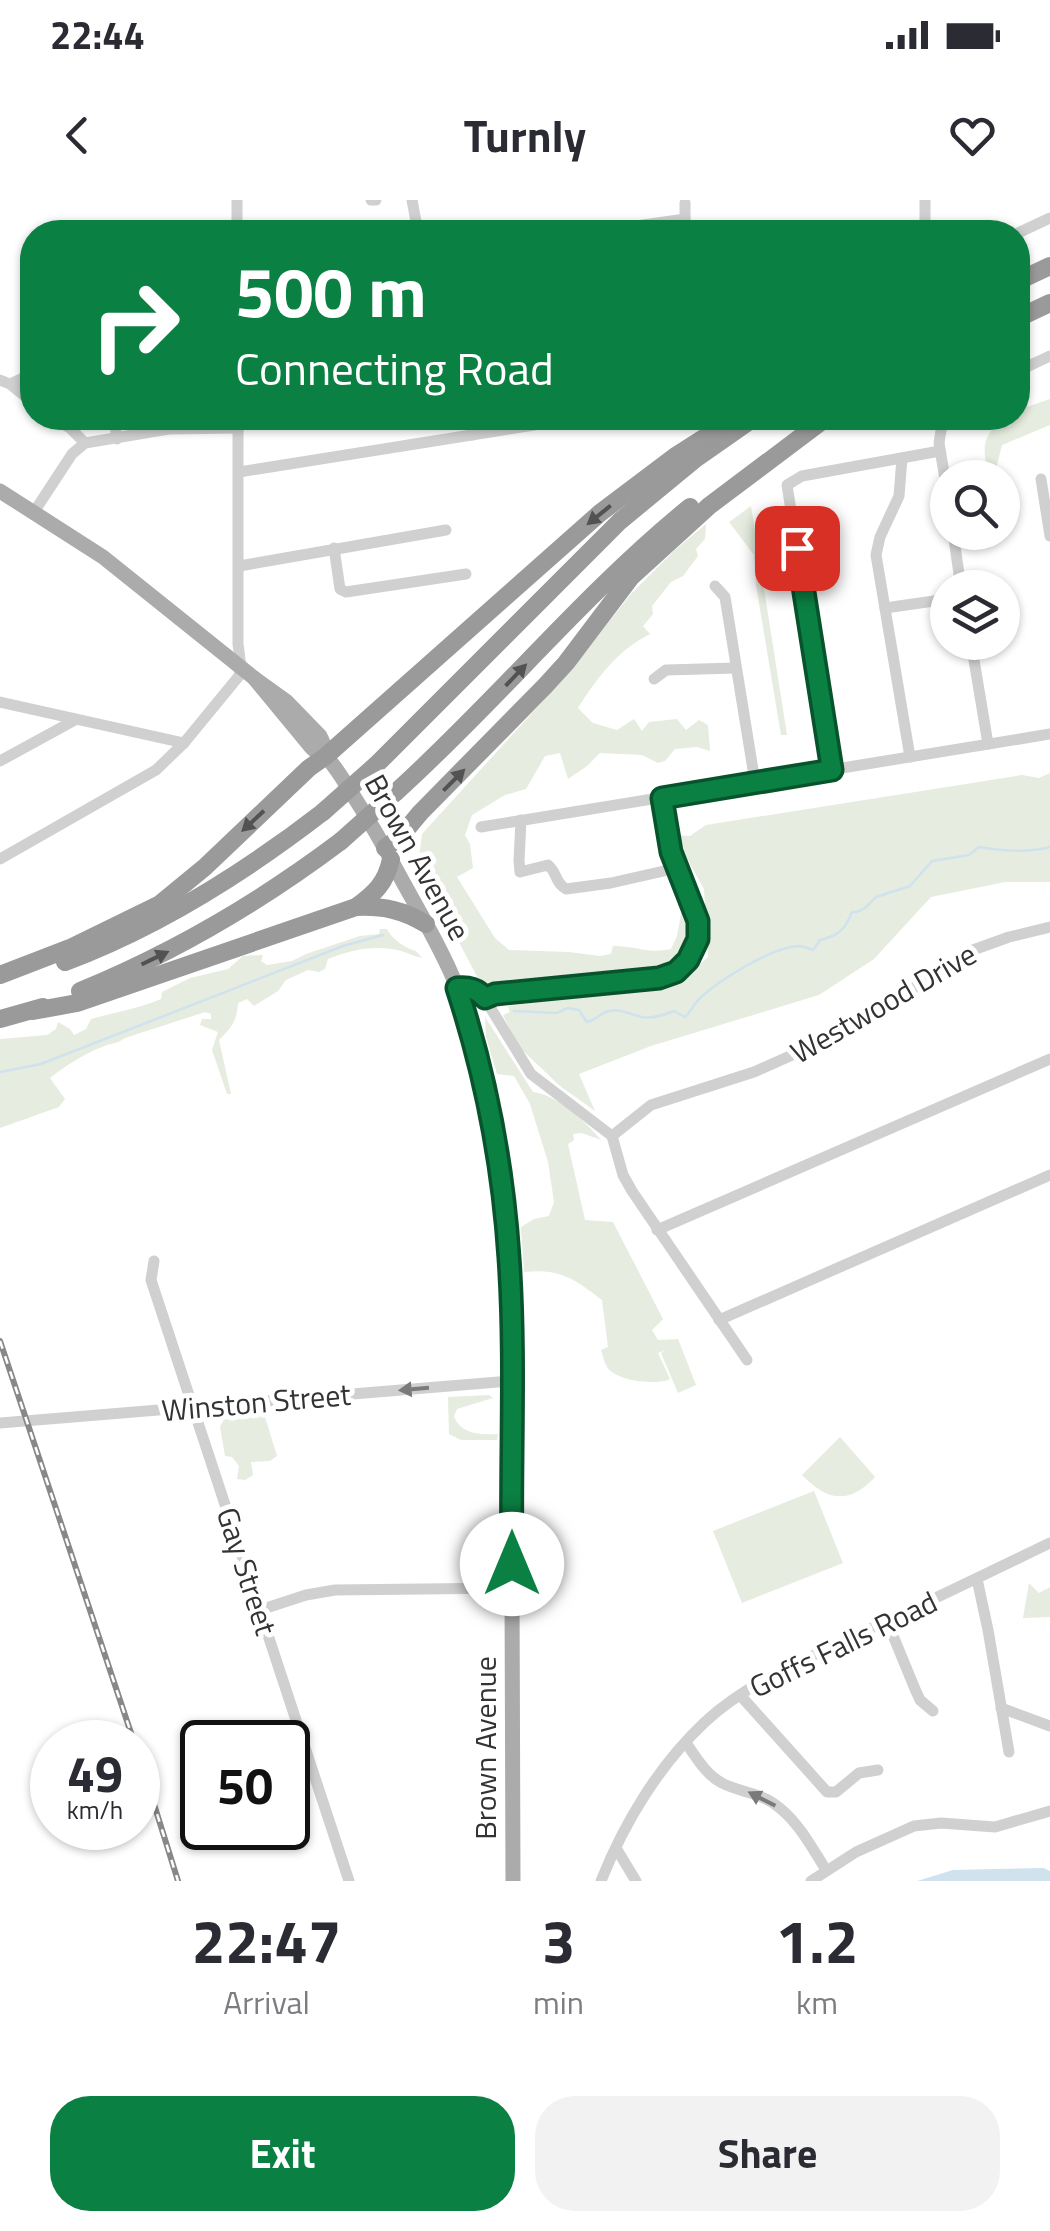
<!DOCTYPE html>
<style>
body{margin:0;font-family:"Titillium Web",sans-serif;background:#f2f2f3;color:#2b2b33;height:100vh;display:flex;flex-direction:column;font-size:38px;white-space:nowrap}
*{box-sizing:border-box;margin:0}
p{font-size:32px;color:#7c7c81}
.icon{flex:none;width:55px;height:55px;fill:none;stroke:currentColor;stroke-width:2;stroke-linecap:round;stroke-linejoin:round}
.map{position:relative;height:1681px;overflow:hidden}
.sheet{display:flex;flex-direction:column;background:#fff;flex:1}
.sheet>*{flex:none}
.hud{position:absolute;left:20px;top:20px;width:1010px;height:210px;border-radius:40px;box-shadow:0 2px 8px #0004;background:#0b8043;color:#fff;overflow:hidden}
.buttons{position:absolute;left:930px;top:260px;display:grid;gap:20px}
.buttons a{display:grid;place-items:center;width:90px;height:90px;border-radius:50%;background:#fff;box-shadow:0 2px 8px #0004;font-size:50px}
.speed{position:absolute;left:30px;top:1520px;display:flex;gap:20px;font-size:50px;font-weight:700;text-align:center}
.speed>*{display:grid;place-content:center;width:130px;height:130px;border-radius:50%;background:#fff;box-shadow:0 2px 8px #0004;line-height:1}
.speed small{font-size:25px;font-weight:400}
.speed .limit{border:5px solid #111;border-radius:15px;background:#fff;color:#111}
.pin{position:absolute;display:grid;place-items:center;width:85px;height:85px;color:#fff;margin:-42px;border-radius:20px;box-shadow:0 5px 15px #0006}
.me{position:absolute;width:110px;margin:-55px;rotate:0deg;stroke-linejoin:round;filter:drop-shadow(0 0 8px #0008)}
.turn{display:flex;align-items:center;gap:35px;height:210px;padding:0 50px;font-size:45px}
.turn .icon{width:130px;height:130px;stroke-width:2.5}
.turn b{display:block;font-size:70px;line-height:85px}
.eta{display:flex;justify-content:space-evenly;align-items:center;height:170px;text-align:center}
.eta b{font-size:60px;font-weight:700;line-height:70px}
.cta{display:flex;gap:20px;margin-top:auto;padding:20px 50px}
.cta a{flex:1;height:115px;border-radius:40px;background:#0b8043;color:#fff;font-size:40px;font-weight:700;line-height:115px;text-align:center}
.cta a+a{background:#f2f2f3;color:#2b2b33}
.status{display:flex;justify-content:space-between;align-items:center;height:70px;padding:0 50px;background:#fff;direction:ltr}
.status svg{height:28px;fill:currentColor}
header{display:flex;justify-content:space-between;align-items:center;height:130px;padding:0 50px;background:#fff;font-size:45px;font-weight:700}
.map>svg:first-child{display:block}
.green{fill:#e6ecdf}
.water{fill:#cfe2ee}
.lines{fill:none;stroke-linecap:round;stroke-linejoin:round}
.stream{stroke:#cfe2ee;stroke-width:2.5}
.minor{stroke:#d0d0d0;stroke-width:11}
.major{stroke:#ababab;stroke-width:15}
.highway{stroke:#9a9a9a;stroke-width:18}
.rail-casing{stroke:#888;stroke-width:6}
.rail{stroke:#fff;stroke-width:2.5;stroke-dasharray:8;stroke-linecap:butt}
.highway-bridge{stroke:#9a9a9a;stroke-width:18}
.oneway{fill:#525252}
.oneway2{fill:#7a7a7a}
.route-casing{stroke:#07532c;stroke-width:25}
.route{stroke:#0b8043;stroke-width:18}
.labels{text-anchor:middle;dominant-baseline:central;stroke-width:10;stroke-linejoin:round;paint-order:stroke}
.street-label{font-size:30px;fill:#333;stroke:#fff}
</style>
<div class="status"><b>22:44</b><svg viewBox="0 0 49 12"><path d="M0 12V9h3v3zM5 12V6h3v6zM10 12V3h3v9zM15 12V0h3v12zM26 1h20v11H26zM47 4h2v5h-2z"/></svg></div>
<header><svg class="icon" aria-label="back" viewBox="0 0 24 24"><path d="M15 5l-7 7 7 7"/></svg>Turnly<svg class="icon" aria-label="heart" viewBox="0 0 24 24"><path d="M12 20l-8-8c-3-5 5-10 8-4 3-6 11-1 8 4z"/></svg></header>
<div class="map">
<svg width="1050" height="1681" viewBox="0 0 1050 1681">
<rect width="100%" height="100%" fill="#fff"/>
<g class="green">
<path d="M1050,199V225L1002,245L996,269L989,273C981,246 983,237 1003,218H1018V210Z"/>
<path d="M751,306L787,535H781L756,385L754,355L729,322Z"/>
<path d="M706,324L705,339L696,349L698,356L683,376L671,382L652,406L653,414L643,426L650,434C618,450 597,478 578,508L593,523L617,530L634,519L642,531L649,522L677,519L686,530L699,520L708,525L710,551L697,547L675,549L665,561L658,563L642,555L600,553L587,566L568,579L560,553L545,556L526,589L505,595L472,615L465,635L470,644L473,668L457,677L495,738L509,750L569,752L600,756L611,754L613,746C638,746 646,754 671,749L677,736L683,703C691,732 687,749 662,767L497,784L480,782L418,665L422,634L572,469L630,395L675,350Z"/>
<path d="M1050,573V682H1005L931,697L874,759L819,795L651,846L579,874L595,911L560,886L519,847L503,815L510,812L508,806L627,790L682,779L708,757L704,689L674,635L690,636L706,625L1022,575L1039,578Z"/>
<path d="M380,729H387C391,738 406,749 416,751L422,758C413,756 406,752 397,750C372,745 351,750 328,759L325,769L319,772L308,770L286,780L278,791L254,806L247,799L238,803C237,821 232,827 219,840L231,894H227L212,850L218,832L200,825L202,819H211V814L205,812L125,838C117,844 111,843 102,847C84,854 65,866 50,878L65,899L59,907L0,928V839L47,835L56,829L58,822L70,829L74,835L86,829L91,819C115,812 138,809 161,799L162,792L190,778L228,769L243,756L263,755L261,761L267,765L292,761L306,754L360,736L379,734Z"/>
<path d="M485,817L533,892C556,894 586,922 601,940L582,933L573,934L574,940L568,944L585,1020L613,1022L663,1119L652,1130L658,1140L678,1139L696,1185L678,1193L661,1153L666,1150L658,1153L670,1179C656,1186 616,1181 607,1167C604,1162 603,1156 601,1150L608,1147L602,1100C575,1079 559,1068 524,1072L521,1027L534,1019L549,1016L554,1002L548,962L530,904L514,876L497,874L486,837Z"/>
<path d="M489,1195L493,1198L457,1209L454,1216C460,1234 480,1235 498,1234L497,1240H461L449,1234L448,1197Z"/>
<path d="M254,1215L265,1217L277,1256L270,1261L251,1262L253,1275L245,1280L237,1279L239,1266L232,1257L225,1256L220,1227L224,1219Z"/>
<path d="M840,1237L875,1277C849,1305 827,1301 802,1275Z"/>
<path d="M814,1291L843,1363L742,1403L713,1331Z"/>
<path d="M1029,1383L1039,1393L1050,1387V1417L1023,1418Z"/>
</g>
<path class="water" d="M1044,1668L1050,1671V1681H917L953,1670Z"/>
<g class="lines">
<g class="stream">
<path d="M514,811L557,813L568,808L579,810L587,822C597,820 600,813 609,811C620,808 631,815 642,817C653,819 664,815 674,811L685,817C691,811 694,804 700,798C718,781 772,747 798,746C803,746 808,748 813,750L820,740C838,736 845,730 852,712H857L865,708L876,697L910,686L932,661L969,655L979,647C1002,651 1028,653 1050,647"/>
<path d="M0,872L41,864L343,746L383,735"/>
</g>
<g class="minor">
<path d="M371,0H376"/>
<path d="M412,0L418,32"/>
<path d="M237,32V0"/>
<path d="M595,32L685,19"/>
<path d="M685,32V3"/>
<path d="M925,32V0"/>
<path d="M1018,33L1050,18"/>
<path d="M1018,171L1050,156"/>
<path d="M0,180L10,184L32,202"/>
<path d="M10,184L32,174"/>
<path d="M53,218L70,228L85,243"/>
<path d="M114,218L117,239"/>
<path d="M472,218V235"/>
<path d="M943,218L939,243L948,297"/>
<path d="M902,258L899,296L880,337L876,355L910,557"/>
<path d="M239,272L578,218"/>
<path d="M1041,279L1050,336"/>
<path d="M34,312L72,254L85,243L169,229L239,228"/>
<path d="M953,332L961,388"/>
<path d="M334,348L340,389L346,392L466,374"/>
<path d="M239,366L446,330"/>
<path d="M715,386L725,397L755,582"/>
<path d="M885,408L948,399"/>
<path d="M971,442L988,544"/>
<path d="M654,479L666,470L736,468"/>
<path d="M0,502L184,543"/>
<path d="M0,561L75,520"/>
<path d="M832,570L787,285L802,276L940,251"/>
<path d="M521,620L519,661L520,672L548,665C557,672 555,683 566,689L611,683L677,668"/>
<path d="M481,627L1050,534"/>
<path d="M0,659L156,570L184,543L239,476L241,467L238,444V218"/>
<path d="M457,788H469L482,794L531,874L612,936L623,975L632,991L747,1160"/>
<path d="M485,798L495,794L659,778C673,774 682,768 690,756C713,722 682,685 671,653C666,635 664,617 663,598"/>
<path d="M612,936L651,905L754,872L830,838L878,811L973,750L1009,737L1050,727"/>
<path d="M657,1030L1050,859"/>
<path d="M154,1061L151,1080L349,1681"/>
<path d="M719,1120L1050,975"/>
<path d="M0,1223L511,1181"/>
<path d="M977,1379L988,1430L1009,1552"/>
<path d="M260,1410L306,1395L335,1390L512,1388"/>
<path d="M887,1421L915,1489L920,1500L933,1511"/>
<path d="M740,1495L827,1592H836L859,1573L878,1570"/>
<path d="M1001,1508L1050,1526"/>
<path d="M686,1543C696,1557 706,1575 722,1583C739,1592 757,1592 773,1603C797,1619 811,1646 826,1670"/>
<path d="M616,1648L636,1681"/>
<path d="M601,1681C624,1623 659,1565 705,1522C748,1482 805,1460 857,1435C922,1405 986,1374 1050,1343"/>
<path d="M811,1681L856,1652L914,1626L941,1623L995,1627L1050,1611"/>
</g>
<g class="major">
<path d="M0,291L103,357L254,478L286,501L320,536L325,547L326,556"/>
<path d="M254,478L311,547C316,553 323,554 329,560C337,569 344,581 351,592C367,617 383,644 397,671C418,710 441,747 457,787C495,884 506,993 511,1096L513,1681"/>
</g>
<g class="highway">
<path d="M1018,81L1050,66"/>
<path d="M1018,118L1050,103"/>
<path d="M376,565L620,321L694,260L754,218"/>
<path d="M396,592C497,501 584,393 690,307"/>
<path d="M385,648L401,636L420,613L545,486L566,463L631,377L709,306L826,218"/>
<path d="M356,707C384,706 403,710 426,724"/>
<path d="M65,762C159,727 244,673 323,612"/>
<path d="M0,775L70,748L160,704L205,667L309,568L326,556L600,313L677,255L735,218"/>
<path d="M80,791C175,752 260,702 341,641"/>
<path d="M33,811L77,803L356,707C375,693 386,683 391,659"/>
<path d="M0,819L43,807"/>
</g>
<g class="rail-casing">
<g id="rail">
<path d="M0,1141L134,1542"/>
<path d="M138,1553L178,1681"/>
</g>
</g>
<use href="#rail" class="rail"/>
<g class="highway-bridge">
<path d="M323,612L376,565"/>
<path d="M341,641L396,592"/>
</g>
</g>
<defs><path id="oneway-solid" d="M-6-.8H1V-3.2L6.5 0L1 3.2V.8H-6Z" transform="scale(2.5)"/></defs>
<g class="oneway">
<use href="#oneway-solid" transform="translate(599 315) rotate(141)"/>
<use href="#oneway-solid" transform="translate(516 475) rotate(-46)"/>
<use href="#oneway-solid" transform="translate(454 580) rotate(-45)"/>
<use href="#oneway-solid" transform="translate(253 621) rotate(137)"/>
<use href="#oneway-solid" transform="translate(155 758) rotate(-26)"/>
</g>
<g class="oneway2">
<use href="#oneway-solid" transform="translate(414 1189) rotate(175)"/>
<use href="#oneway-solid" transform="translate(762 1599) rotate(-153)"/>
</g>
<g class="lines">
<g class="route-casing">
<path id="route" d="M512,1364C510,1262 516,1159 509,1058C503,966 486,876 457,788C469,787 477,789 485,798L495,794L659,778L676,772L688,760L698,739V721L671,652L662,598L832,570L797,348"/>
</g>
<use href="#route" class="route"/>
</g>
<g class="labels">
<g class="street-label">
<text transform="translate(418 657) rotate(61)">Brown Avenue</text>
<text transform="translate(883 803) rotate(-30)">Westwood Drive</text>
<text transform="translate(256 1202) rotate(-5)">Winston Street</text>
<text transform="translate(247 1371) rotate(72)">Gay Street</text>
<text transform="translate(843 1444) rotate(-26)">Goffs Falls Road</text>
<text transform="translate(485 1548) rotate(-90)">Brown Avenue</text>
</g>
</g>
</svg>
<div class="buttons">
<a><svg class="icon" aria-label="search" viewBox="0 0 24 24"><circle cx="10" cy="10" r="6"/><path d="M15 15l6 6"/></svg></a>
<a><svg class="icon" aria-label="layers" viewBox="0 0 24 24"><path d="M12 4l9 5-9 5-9-5zM3 14l9 5 9-5"/></svg></a>
</div>
<div class="speed"><div>49<small>km/h</small></div><div class="limit">50</div></div>
<div class="pin" style="left:797px;top:348px;background:#d93025"><svg class="icon" aria-label="arrive" viewBox="0 0 24 24"><path d="M6 21V4h12l-3 4 3 4H6"/></svg></div>
<svg class="me" style="left:512px;top:1364px" viewBox="-20 -20 40 40"><circle r="19" fill="#fff"/><path d="M0-13L10 11 0 6-10 11z" fill="#0b8043"/></svg>
<div class="hud">
<div class="turn"><svg class="icon" aria-label="right" viewBox="0 0 24 24"><path d="M7 20v-9h11M14 6l5 5-5 5"/></svg><div><b>500 m</b>Connecting Road</div></div>
</div>
</div>
<section class="sheet">
<div class="eta">
<div><b>22:47</b><p>Arrival</p></div>
<div><b>3</b><p>min</p></div>
<div><b>1.2</b><p>km</p></div>
</div>
<div class="cta"><a>Exit</a><a>Share</a></div>
</section>
